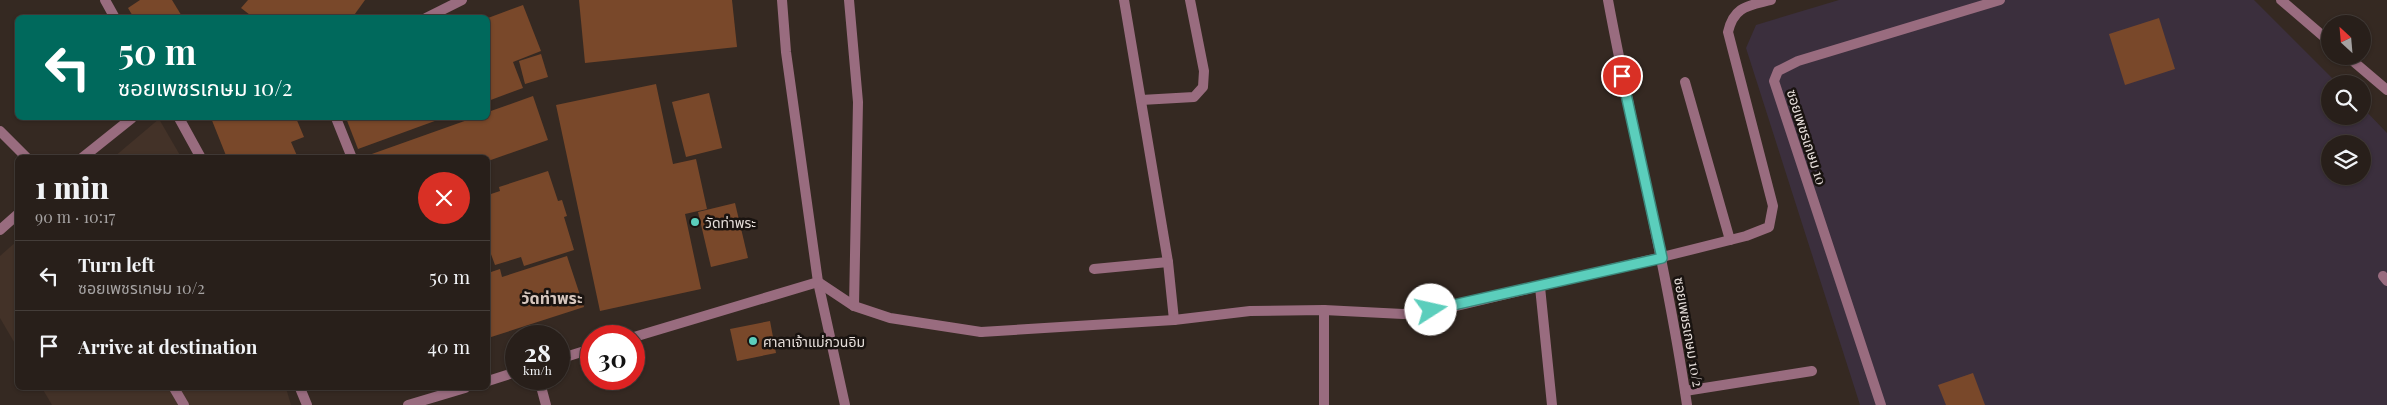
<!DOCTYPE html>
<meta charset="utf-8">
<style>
body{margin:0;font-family:"Playfair Display","Noto Sans Thai",serif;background:#342c27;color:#f1f3f6;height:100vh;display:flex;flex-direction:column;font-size:19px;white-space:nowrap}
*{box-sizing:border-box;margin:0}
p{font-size:16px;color:#a5a2a2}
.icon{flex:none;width:28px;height:28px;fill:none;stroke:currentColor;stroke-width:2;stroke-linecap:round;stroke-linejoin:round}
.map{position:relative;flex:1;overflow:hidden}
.side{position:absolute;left:15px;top:155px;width:475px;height:235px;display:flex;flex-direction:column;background:#281f1a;border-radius:8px;box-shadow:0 1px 4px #0004,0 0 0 1px #443d39}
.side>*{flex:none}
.guide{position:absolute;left:15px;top:15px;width:475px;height:105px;border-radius:8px;box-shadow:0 1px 4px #0004,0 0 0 1px #443d39;background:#00695c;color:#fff;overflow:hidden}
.needle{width:32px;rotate:334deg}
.tools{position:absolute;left:2321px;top:15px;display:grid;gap:10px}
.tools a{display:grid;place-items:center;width:50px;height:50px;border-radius:50%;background:#281f1a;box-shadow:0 1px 4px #0004,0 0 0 1px #443d39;font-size:25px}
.speed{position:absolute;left:505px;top:325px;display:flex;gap:10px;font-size:25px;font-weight:700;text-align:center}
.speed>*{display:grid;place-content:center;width:65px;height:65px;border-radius:50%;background:#281f1a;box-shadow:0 1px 4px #0004,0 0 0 1px #443d39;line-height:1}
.speed small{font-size:12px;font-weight:400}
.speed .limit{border:8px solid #d22;background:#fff;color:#111}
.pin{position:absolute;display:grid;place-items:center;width:42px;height:42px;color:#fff;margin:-21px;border:2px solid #fff;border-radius:50%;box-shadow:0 1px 5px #0007}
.me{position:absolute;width:55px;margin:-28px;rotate:80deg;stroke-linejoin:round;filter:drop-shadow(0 0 4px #0008)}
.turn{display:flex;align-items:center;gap:18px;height:105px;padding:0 20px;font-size:22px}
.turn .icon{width:65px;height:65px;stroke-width:2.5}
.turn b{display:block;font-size:35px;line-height:42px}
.round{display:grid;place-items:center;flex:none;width:52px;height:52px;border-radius:26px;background:#342c27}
.overview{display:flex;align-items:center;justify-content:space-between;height:85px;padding:0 20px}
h1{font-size:30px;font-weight:800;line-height:38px}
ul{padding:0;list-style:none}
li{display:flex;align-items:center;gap:15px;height:70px;padding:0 20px;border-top:1px solid #443d39}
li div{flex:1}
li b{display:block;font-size:19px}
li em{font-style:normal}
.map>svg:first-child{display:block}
.built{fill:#433228}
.industrial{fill:#3b2f3d;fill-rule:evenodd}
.building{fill:#79482a}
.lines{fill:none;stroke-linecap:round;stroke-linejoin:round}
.lane{stroke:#996c7f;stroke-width:10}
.street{stroke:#996c7f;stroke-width:10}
.route-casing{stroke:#3b867a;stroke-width:12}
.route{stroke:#5bcebc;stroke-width:9}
.poi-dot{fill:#5bcebc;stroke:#191310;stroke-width:2}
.labels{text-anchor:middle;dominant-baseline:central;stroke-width:5;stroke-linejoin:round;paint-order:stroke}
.street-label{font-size:14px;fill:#e6deda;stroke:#191310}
.poi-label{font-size:14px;fill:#e6deda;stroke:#191310;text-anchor:start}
.quarter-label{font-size:16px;font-weight:bold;fill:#d7c7be;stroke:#191310}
</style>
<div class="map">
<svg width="2387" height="405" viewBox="0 0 2387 405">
<rect width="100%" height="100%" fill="#352922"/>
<g class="built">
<path d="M159,119L181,157H114Z"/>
<path d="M17,241V347L0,318V256Z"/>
<path d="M42,388H286L291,405H52Z"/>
</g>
<path class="industrial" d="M1839,0H2254L2338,84H2330V116H2362L2363,108L2387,133V405H1860L1746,48L1756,25ZM2330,144H2362V176H2330Z"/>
<g class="building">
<path d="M140,0H172L183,18H134L128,8Z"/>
<path d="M248,0H365L352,18H254L241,8Z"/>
<path d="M579,0H732L737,47L585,63Z"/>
<path d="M523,5L541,51L513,62L523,88L488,101V18Z"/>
<path d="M2159,18L2175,69L2125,85L2109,34Z"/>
<path d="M541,54L548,77L525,84L519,61Z"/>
<path d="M656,84L673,164L696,159L707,209L685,214L701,289L600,311L556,105Z"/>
<path d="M709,93L722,148L686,157L672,102Z"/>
<path d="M533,96L548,140L488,161V158H370L369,155L473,118H488V112Z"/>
<path d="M211,118H296L304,137L291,142L298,158H227Z"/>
<path d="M346,118H443L358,149Z"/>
<path d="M548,171L558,201L562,200L567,216L564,217L574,250L524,266L521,257L495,265L488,246V195L500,191L499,187Z"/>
<path d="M735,203L748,258L711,267L698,212Z"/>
<path d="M567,256L584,307L488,338V273L500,269L502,277Z"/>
<path d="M770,321L776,353L737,361L730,329Z"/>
<path d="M1973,373L1985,405H1946L1938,385Z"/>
</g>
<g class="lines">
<g class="lane">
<path d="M782,0L786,52L818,282L845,405"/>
<path d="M1141,100L1194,97L1203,87L1204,71L1190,0"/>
<path d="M336,118L352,158"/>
<path d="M634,337L818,282L854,306L890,318L981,332"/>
<path d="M559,359L591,349"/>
<path d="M539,379L546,405"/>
<path d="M488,381L516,372"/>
<path d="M174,388L184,405"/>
<path d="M408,405L465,388"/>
</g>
<g class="street">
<path d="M105,0L115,18"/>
<path d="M849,0L858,102L854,306"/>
<path d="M1124,0L1168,262L1174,320"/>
<path d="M1608,0C1633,135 1667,269 1687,405"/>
<path d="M2281,0L2330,42"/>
<path d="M426,18L462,0"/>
<path d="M2347,56L2387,90"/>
<path d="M1685,82L1730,240"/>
<path d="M179,118L201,158"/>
<path d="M0,131L27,158"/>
<path d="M82,158L132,118"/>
<path d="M0,230L18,214"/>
<path d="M1094,269L1168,262"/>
<path d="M2383,276L2387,281"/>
<path d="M1540,287L1552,405"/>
<path d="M981,332L1174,320L1250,311L1324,310L1403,314L1444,309L1662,257L1746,236L1769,227L1773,206L1728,32C1734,6 1748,6 1771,0"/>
<path d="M300,388L307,405"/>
<path d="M1685,391L1812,371"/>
<path d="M1324,405V310"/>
<path d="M1881,405L1774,81L1778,71L1798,61L2000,0"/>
</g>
</g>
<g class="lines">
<g class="route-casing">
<path id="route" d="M1431,310L1662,258L1622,76"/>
</g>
<use href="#route" class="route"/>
</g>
<g class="poi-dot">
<circle cx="695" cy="222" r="5"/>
<circle cx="753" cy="341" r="5"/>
</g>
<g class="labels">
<g class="street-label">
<text transform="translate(1807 137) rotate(72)">ซอยเพชรเกษม 10</text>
<text transform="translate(1689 332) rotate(80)">ซอยเพชรเกษม 10/2</text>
</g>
<g class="poi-label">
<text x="705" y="222">วัดท่าพระ</text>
<text x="763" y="341">ศาลาเจ้าแม่กวนอิม</text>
</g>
<g class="quarter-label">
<text x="552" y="297">วัดท่าพระ</text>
</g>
</g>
</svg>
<div class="tools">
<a><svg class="needle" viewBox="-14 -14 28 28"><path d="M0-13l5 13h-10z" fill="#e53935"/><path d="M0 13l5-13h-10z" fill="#a5a2a2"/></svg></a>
<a><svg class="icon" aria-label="search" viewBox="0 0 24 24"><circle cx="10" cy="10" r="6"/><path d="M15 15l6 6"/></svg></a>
<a><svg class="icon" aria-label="layers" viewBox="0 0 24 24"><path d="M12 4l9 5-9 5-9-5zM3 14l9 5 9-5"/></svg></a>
</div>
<div class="speed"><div>28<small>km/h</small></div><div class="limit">30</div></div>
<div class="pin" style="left:1622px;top:76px;background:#d93025"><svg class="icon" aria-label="arrive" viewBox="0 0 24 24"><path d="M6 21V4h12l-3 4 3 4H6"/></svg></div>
<svg class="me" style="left:1431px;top:310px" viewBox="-20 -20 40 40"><circle r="19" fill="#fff"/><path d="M0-13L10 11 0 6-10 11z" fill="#5bcebc"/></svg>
<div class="guide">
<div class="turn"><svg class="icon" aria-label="left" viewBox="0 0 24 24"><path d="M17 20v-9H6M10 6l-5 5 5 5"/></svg><div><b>50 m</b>ซอยเพชรเกษม 10/2</div></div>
</div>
<section class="side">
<div class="overview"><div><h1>1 min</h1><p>90 m · 10:17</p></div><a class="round" style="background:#d93025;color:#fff"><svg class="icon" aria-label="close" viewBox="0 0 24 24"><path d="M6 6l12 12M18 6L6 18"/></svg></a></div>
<ul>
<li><svg class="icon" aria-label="left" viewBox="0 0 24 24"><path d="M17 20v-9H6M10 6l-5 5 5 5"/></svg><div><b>Turn left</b><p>ซอยเพชรเกษม 10/2</p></div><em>50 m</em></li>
<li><svg class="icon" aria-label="arrive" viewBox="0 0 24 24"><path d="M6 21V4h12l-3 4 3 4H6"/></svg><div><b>Arrive at destination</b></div><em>40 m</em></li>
</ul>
</section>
</div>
